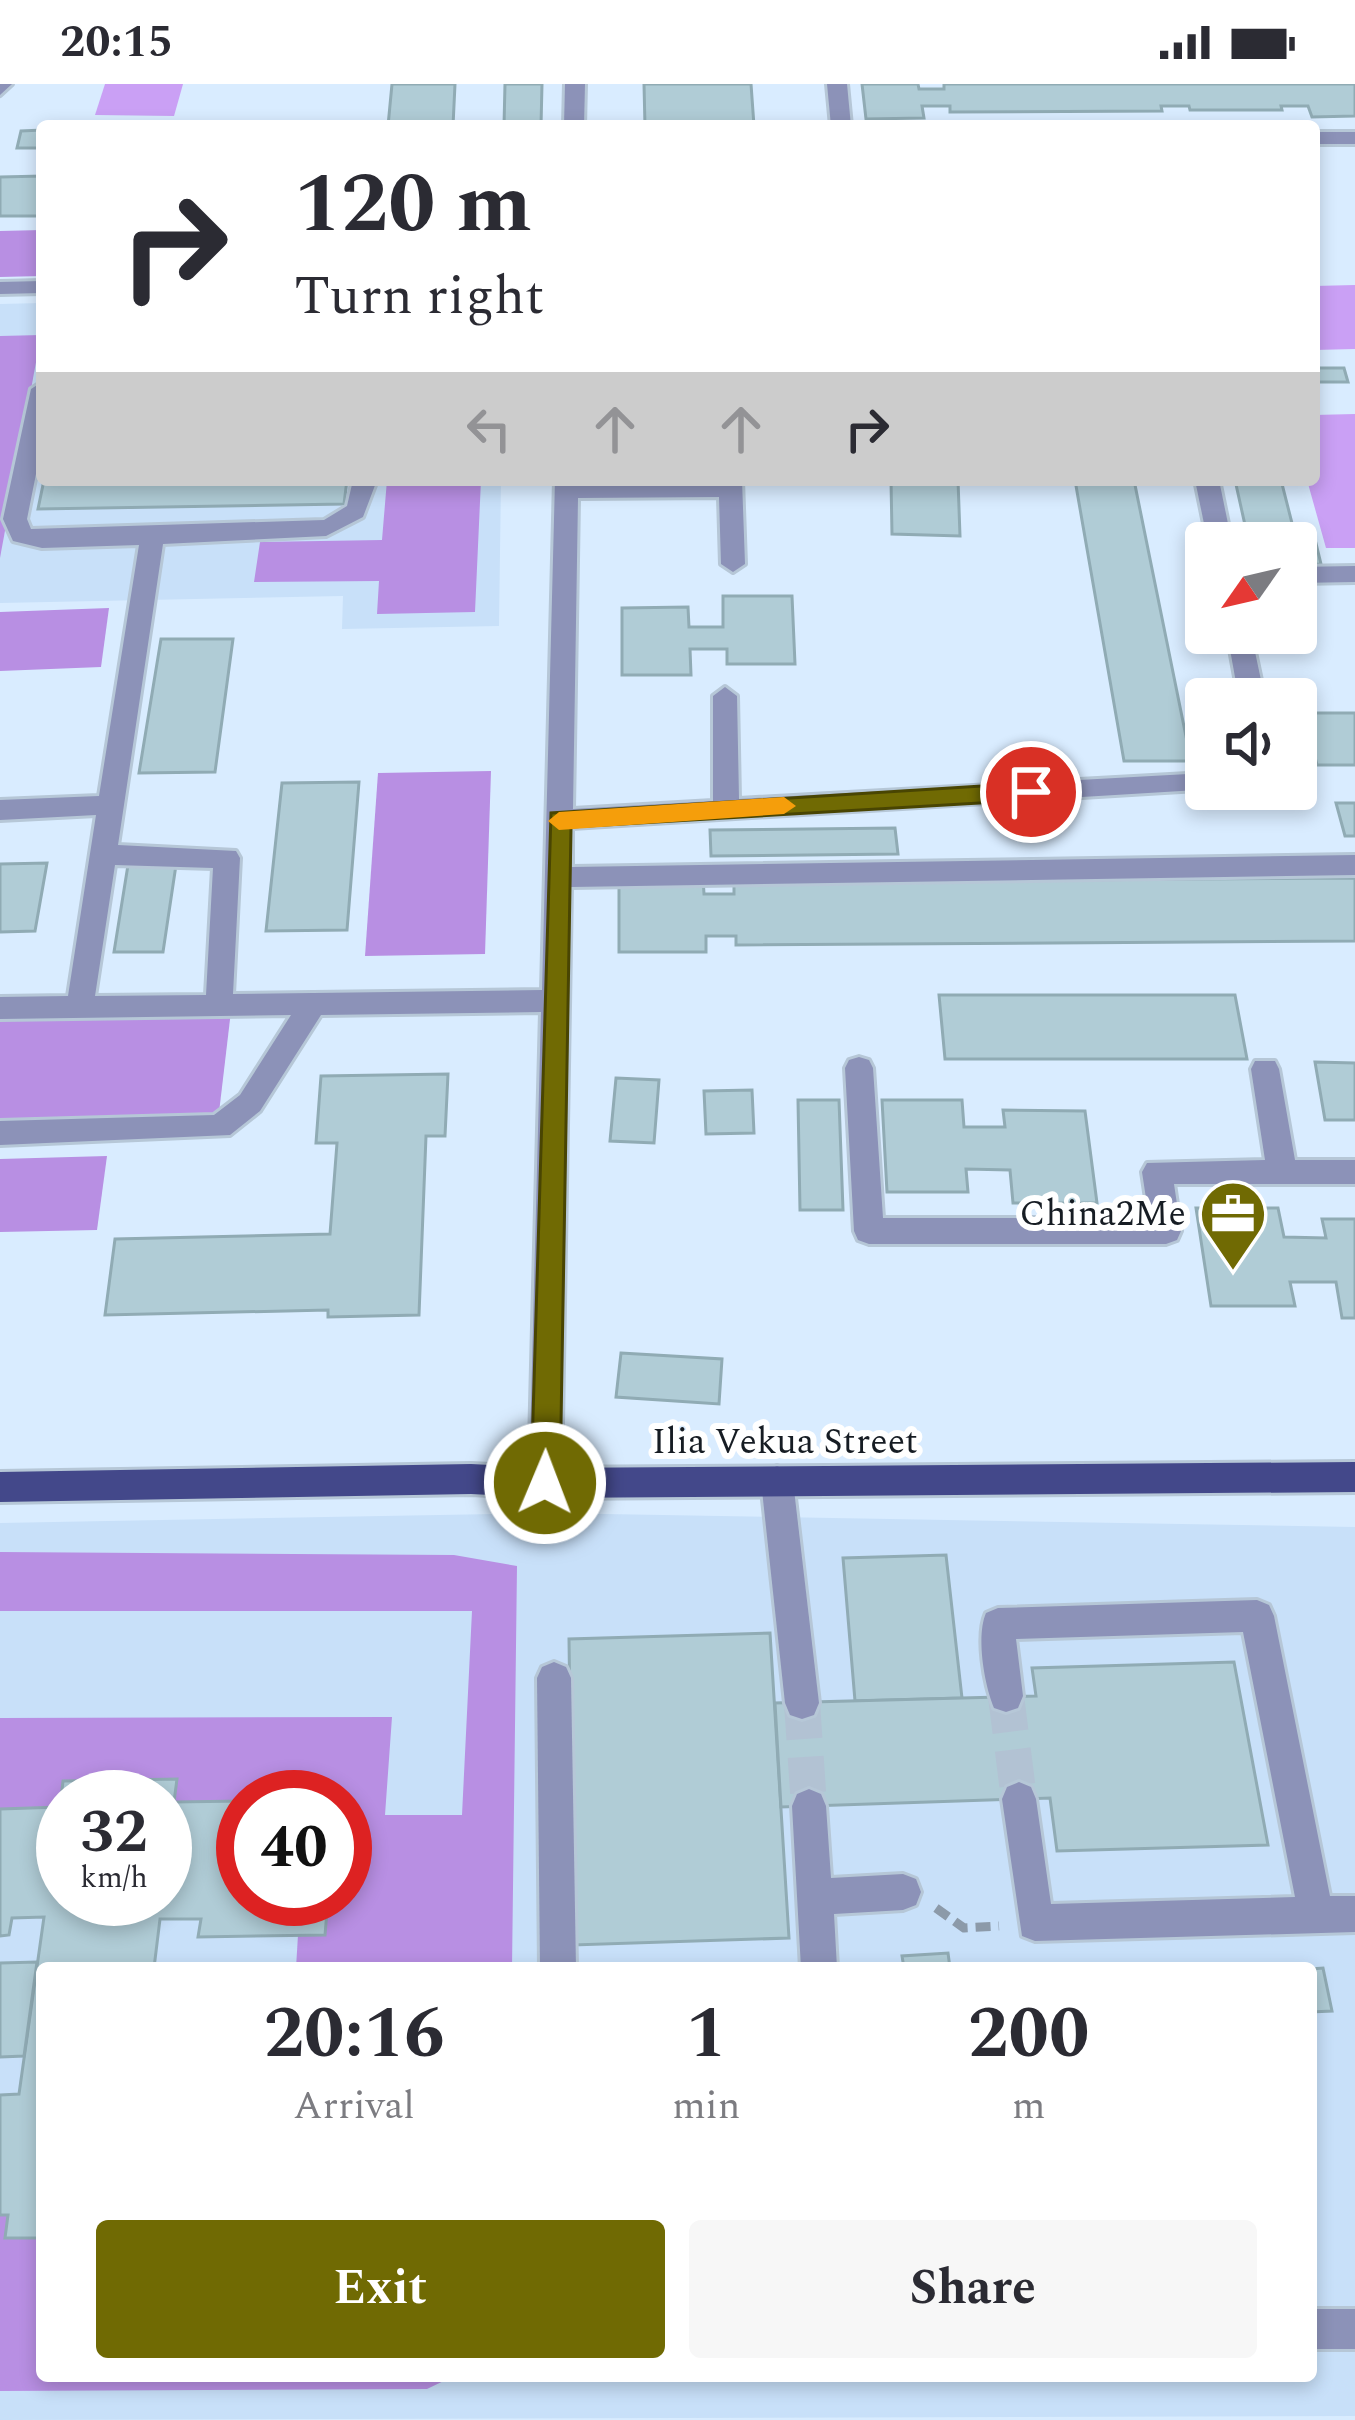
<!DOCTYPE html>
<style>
body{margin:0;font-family:Spectral,serif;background:#f7f7f7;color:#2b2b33;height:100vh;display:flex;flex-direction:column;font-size:45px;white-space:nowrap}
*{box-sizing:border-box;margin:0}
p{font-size:39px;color:#7c7c81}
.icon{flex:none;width:66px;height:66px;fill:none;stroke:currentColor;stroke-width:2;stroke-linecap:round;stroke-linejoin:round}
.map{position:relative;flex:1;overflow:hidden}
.details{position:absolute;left:36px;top:1878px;width:1281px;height:420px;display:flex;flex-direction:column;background:#fff;border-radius:12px;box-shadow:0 6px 18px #0003}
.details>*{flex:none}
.banner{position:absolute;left:36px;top:36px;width:1284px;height:366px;border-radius:12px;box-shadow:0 6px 18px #0003;background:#fff;color:#2b2b33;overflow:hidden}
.needle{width:78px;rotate:236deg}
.tools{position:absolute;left:1185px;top:438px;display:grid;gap:24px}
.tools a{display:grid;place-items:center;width:132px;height:132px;border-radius:12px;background:#fff;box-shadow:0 6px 18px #0003;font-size:60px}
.speed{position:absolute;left:36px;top:1686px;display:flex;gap:24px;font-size:60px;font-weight:700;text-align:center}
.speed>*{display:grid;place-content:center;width:156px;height:156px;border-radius:50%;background:#fff;box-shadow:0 6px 18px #0003;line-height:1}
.speed small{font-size:30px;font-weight:400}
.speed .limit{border:18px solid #d22;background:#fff;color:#111}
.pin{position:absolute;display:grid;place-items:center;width:102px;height:102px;color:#fff;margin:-51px;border:6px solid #fff;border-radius:50%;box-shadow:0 3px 12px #0007}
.me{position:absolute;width:132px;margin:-66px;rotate:1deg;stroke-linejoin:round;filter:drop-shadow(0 0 9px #0008)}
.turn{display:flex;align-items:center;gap:42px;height:252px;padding:0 60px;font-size:54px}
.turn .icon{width:156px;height:156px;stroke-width:2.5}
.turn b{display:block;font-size:84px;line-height:102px}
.lanes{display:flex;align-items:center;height:114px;padding:0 60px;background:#0003;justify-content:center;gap:60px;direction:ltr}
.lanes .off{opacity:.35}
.eta{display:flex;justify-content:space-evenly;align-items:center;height:204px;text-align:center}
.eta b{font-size:72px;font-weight:700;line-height:84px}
.primary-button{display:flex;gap:24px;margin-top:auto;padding:24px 60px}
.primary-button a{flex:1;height:138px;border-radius:12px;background:#706a03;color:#fff;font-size:48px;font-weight:700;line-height:138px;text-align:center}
.primary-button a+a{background:#f7f7f7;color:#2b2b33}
.status{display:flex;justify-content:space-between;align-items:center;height:84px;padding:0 60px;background:#fff;direction:ltr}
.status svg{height:33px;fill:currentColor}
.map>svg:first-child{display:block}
.built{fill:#c8e0f9;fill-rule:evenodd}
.green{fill:#caa0f5}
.forest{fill:#b88fe3}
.building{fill:#b0ccd6;stroke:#90abb4;stroke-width:3;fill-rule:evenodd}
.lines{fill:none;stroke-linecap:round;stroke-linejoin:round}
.minor-tunnel{stroke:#b2c2d3;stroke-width:36;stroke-dasharray:36 18;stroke-linecap:butt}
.minor-casing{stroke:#b6c7d7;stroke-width:6}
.major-casing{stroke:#b6c7d7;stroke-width:6}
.path{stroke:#8c9aa9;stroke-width:9;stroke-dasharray:15 8;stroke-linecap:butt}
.minor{fill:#8c92b8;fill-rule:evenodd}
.major{fill:#43488a;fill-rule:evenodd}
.route{fill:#706a03;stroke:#494502;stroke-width:3}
.slow{fill:#f59e0b}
.labels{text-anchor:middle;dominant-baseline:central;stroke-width:12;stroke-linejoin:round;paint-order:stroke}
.poi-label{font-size:36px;fill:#161c23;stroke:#fff;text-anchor:end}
.street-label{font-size:36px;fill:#161c23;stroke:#fff}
</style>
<div class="status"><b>20:15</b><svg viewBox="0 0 49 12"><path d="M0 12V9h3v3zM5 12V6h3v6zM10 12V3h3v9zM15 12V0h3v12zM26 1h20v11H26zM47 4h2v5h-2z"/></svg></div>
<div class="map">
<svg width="1355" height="2336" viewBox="0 0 1355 2336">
<rect width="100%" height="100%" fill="#d9ecff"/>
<g class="built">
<path d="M42,219V396H501L499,542L342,545L343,512L0,519V220Z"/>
<path d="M547,1429L1355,1443V2332L0,2336V1439ZM63,1713H165V1815H63ZM243,1713H345V1815H243ZM42,1884H1311V2292H42Z"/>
</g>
<g class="green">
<path d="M105,0H183L174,32L95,31Z"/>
<path d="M1355,201V265L1314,266V202Z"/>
<path d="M1355,330V464H1326L1307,396H1314V331Z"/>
</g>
<g class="forest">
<path d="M42,146V192L0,193V147Z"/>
<path d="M41,251L0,474V252Z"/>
<path d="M387,396H481L475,528L377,530L379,497L254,498L260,458L382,456Z"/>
<path d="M109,524L101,583L0,587V528Z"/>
<path d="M491,687L485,870L365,872L378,689Z"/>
<path d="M231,927L218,1037L0,1039V929Z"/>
<path d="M107,1072L97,1146L0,1148V1075Z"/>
<path d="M0,1468L454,1471L517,1482L512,1884H296L298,1851L325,1850L328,1815H345V1713L174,1718L176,1695L64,1697L60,1723L0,1725V1634L392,1633L385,1731H462L472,1527H0Z"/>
<path d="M0,2131H8L5,2154H42V2292H454L427,2305L0,2307Z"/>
</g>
<g class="building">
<path d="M392,0H455L453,42H388Z"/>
<path d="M505,0H542L541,42H504Z"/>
<path d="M644,0H751L754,42H645Z"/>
<path d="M862,0H918L919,5H944V0H1355V32L1312,33L1308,22H1281L1282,26H1190L1189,22H1161L1162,27L950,28V22H922L924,34L866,35Z"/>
<path d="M42,46V64H17L21,47Z"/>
<path d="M42,92V132H0V93Z"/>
<path d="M1314,284H1344L1348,298H1314Z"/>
<path d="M44,396H347L344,420L38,425Z"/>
<path d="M891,396H958L960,452L892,450Z"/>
<path d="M1075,396H1134L1191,677H1124Z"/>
<path d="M1235,396H1281L1294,447H1313L1321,480L1296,481V459H1249Z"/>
<path d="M723,512H792L795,580H727V565H690L691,591H622V524L688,523L689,543H723Z"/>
<path d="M161,555H233L215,688L139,689Z"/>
<path d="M1304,629H1355V681H1317Z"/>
<path d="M359,698L347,846L266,847L282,699Z"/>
<path d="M1336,719H1355V752H1345Z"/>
<path d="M895,744L898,770L711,772L710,746Z"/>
<path d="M47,779L35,847L0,848V780Z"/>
<path d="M128,781H176L163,868H114Z"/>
<path d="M703,793L704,810H734V798L1355,794V857L736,861V852H706V868H619V794Z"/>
<path d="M939,911H1235L1247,975H945Z"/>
<path d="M1315,978L1355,979V1036H1325Z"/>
<path d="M448,990L445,1052H426L419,1231L328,1233V1226L105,1231L115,1155L330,1150L337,1059H316L321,992Z"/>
<path d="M616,994L659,996L654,1059L610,1057Z"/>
<path d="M752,1006L754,1049L706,1050L704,1007Z"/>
<path d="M798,1016H839L843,1126H800Z"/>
<path d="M882,1016H962L964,1043H1005L1003,1026L1085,1027L1097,1119H1013L1010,1086L966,1085L968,1108H887Z"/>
<path d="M1196,1124H1278L1284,1153L1326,1154L1322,1135H1355V1234H1342L1336,1198H1290L1295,1222H1211Z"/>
<path d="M621,1269L722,1275L719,1320L616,1313Z"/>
<path d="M946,1471L962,1614L855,1617L843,1474Z"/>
<path d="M770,1549L789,1854L573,1861L569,1555Z"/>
<path d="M1234,1578L1268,1761L1057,1767L1050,1714L781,1723L775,1619L1036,1612L1032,1584Z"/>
<path d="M177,1695L174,1718L243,1717V1815H328L325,1851L198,1853L201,1835H160L154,1884H42V2154H5L8,2131H0V2011L19,2010L44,1833L12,1834L9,1851L0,1852V1725L60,1723L63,1697ZM63,1713H165V1815H63Z"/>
<path d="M948,1869L950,1884H904L902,1872Z"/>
<path d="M37,1878L24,1972L0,1973V1879Z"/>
<path d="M1323,1884L1332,1927L1311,1928V1885Z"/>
</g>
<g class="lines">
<g class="minor-tunnel">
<path d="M1006,1612L1019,1715"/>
<path d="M802,1619L809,1722"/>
</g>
<g class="minor-casing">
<g id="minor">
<path d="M0,0H12L0,11Z"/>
<path d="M565,0H585L584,42H564Z"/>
<path d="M827,0H847L851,42H831Z"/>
<rect x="1314" y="48" width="41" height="12"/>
<path d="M42,197V209L0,210V198Z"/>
<path d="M42,298V360L27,435L31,445L324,436L347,422L353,396H377L363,433L326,452L163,460L118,761L236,767L240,774L233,910L542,906L555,396H742L745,480L733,488L721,480L719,413L578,414L573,725L713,717V612L725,603L737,612L739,715L1206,689V705H1214L572,744V783L1355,771V791L571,803L561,1399L556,1409L545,1414L534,1409L529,1399L541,928L321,931L260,1027L230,1051L0,1061V1037L214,1031L240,1011L291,931L0,935V913L68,912L96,731L0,736V716L99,712L139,461L42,464L13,457L3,435L31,305ZM115,781L213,784L206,911L95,912Z"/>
<path d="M1195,396H1219L1232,459H1208Z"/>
<path d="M1355,482V498L1296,499V483Z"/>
<path d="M1227,549H1251L1265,615H1239Z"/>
<path d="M859,973L869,976L873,984L883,1134H1149L1142,1088L1147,1079L1265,1076L1251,985L1255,977H1275L1279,985L1295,1076H1355V1100H1174L1181,1147L1177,1156L1166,1160H869L858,1156L854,1147L845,984L849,976Z"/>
<path d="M777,1382L788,1387L793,1397L819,1619L814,1631L802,1635L790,1631L785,1619L761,1397L766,1387Z"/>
<path d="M1257,1516L1269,1521L1274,1532L1330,1812H1355V1848L1035,1857L1022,1852L1002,1715L1007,1703L1019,1698L1031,1703L1036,1715L1051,1820L1295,1813L1243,1548L1016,1555L1023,1612L1018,1624L1006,1628L994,1624C984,1600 976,1552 986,1529L998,1524Z"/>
<path d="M554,1578L566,1583L571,1594L576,1884H540L537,1594L542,1583Z"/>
<path d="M809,1705L821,1710L826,1722L831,1794L903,1790L916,1795L921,1808L916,1821L903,1826L834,1830L837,1884H801L792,1722L797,1710Z"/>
<rect x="1311" y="2225" width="44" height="40"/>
</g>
</g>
<g class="major-casing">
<path id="major" d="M1355,1378V1408L545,1414L471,1410L0,1418V1388L471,1380L545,1384Z"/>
</g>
<path class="path" d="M936,1824L964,1844L999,1842"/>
<use href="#minor" class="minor"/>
<use href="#major" class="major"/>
</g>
<path class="route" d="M1031,699L1043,708L1031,716L571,743L560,1399L556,1408L545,1412L535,1408L531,1399L551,729Z"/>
<path class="slow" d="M784,713L796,722L784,730L559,746L548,737L559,728Z"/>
<defs>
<g id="office-pin" transform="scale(3.45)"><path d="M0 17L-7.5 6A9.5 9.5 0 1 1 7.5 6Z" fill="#706a03" stroke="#fff"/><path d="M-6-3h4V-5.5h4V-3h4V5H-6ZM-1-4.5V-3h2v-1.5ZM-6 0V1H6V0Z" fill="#fff"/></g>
</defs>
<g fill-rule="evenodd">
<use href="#office-pin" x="1233" y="1130"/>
</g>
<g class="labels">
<g class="poi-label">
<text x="1186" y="1130">China2Me</text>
</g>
<g class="street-label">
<text x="785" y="1358">Ilia Vekua Street</text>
</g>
</g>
</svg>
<div class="tools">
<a><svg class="needle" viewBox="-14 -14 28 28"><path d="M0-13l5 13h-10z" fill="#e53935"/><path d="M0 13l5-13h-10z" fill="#7c7c81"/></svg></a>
<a><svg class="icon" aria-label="sound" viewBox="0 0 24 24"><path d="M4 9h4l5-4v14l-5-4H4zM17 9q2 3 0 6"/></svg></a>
</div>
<div class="speed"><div>32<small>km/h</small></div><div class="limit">40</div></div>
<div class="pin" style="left:1031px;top:708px;background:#d93025"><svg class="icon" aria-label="arrive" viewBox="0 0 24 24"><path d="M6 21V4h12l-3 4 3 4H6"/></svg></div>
<svg class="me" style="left:545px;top:1399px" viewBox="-20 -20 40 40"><circle r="17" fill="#706a03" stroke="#fff" stroke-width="3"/><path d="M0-11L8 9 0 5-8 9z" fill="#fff"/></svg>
<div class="banner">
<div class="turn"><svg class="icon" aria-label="right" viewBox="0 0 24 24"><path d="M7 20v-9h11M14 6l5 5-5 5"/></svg><div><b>120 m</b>Turn right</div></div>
<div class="lanes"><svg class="icon off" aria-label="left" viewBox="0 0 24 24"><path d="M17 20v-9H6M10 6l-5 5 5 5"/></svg><svg class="icon off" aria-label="ahead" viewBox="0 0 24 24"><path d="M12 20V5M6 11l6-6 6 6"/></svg><svg class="icon off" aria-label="ahead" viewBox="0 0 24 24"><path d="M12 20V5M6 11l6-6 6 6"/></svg><svg class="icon" aria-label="right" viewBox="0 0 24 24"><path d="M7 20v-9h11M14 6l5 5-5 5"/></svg></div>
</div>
<section class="details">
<div class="eta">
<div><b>20:16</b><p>Arrival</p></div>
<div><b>1</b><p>min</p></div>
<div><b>200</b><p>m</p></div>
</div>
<div class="primary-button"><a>Exit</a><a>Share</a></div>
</section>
</div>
